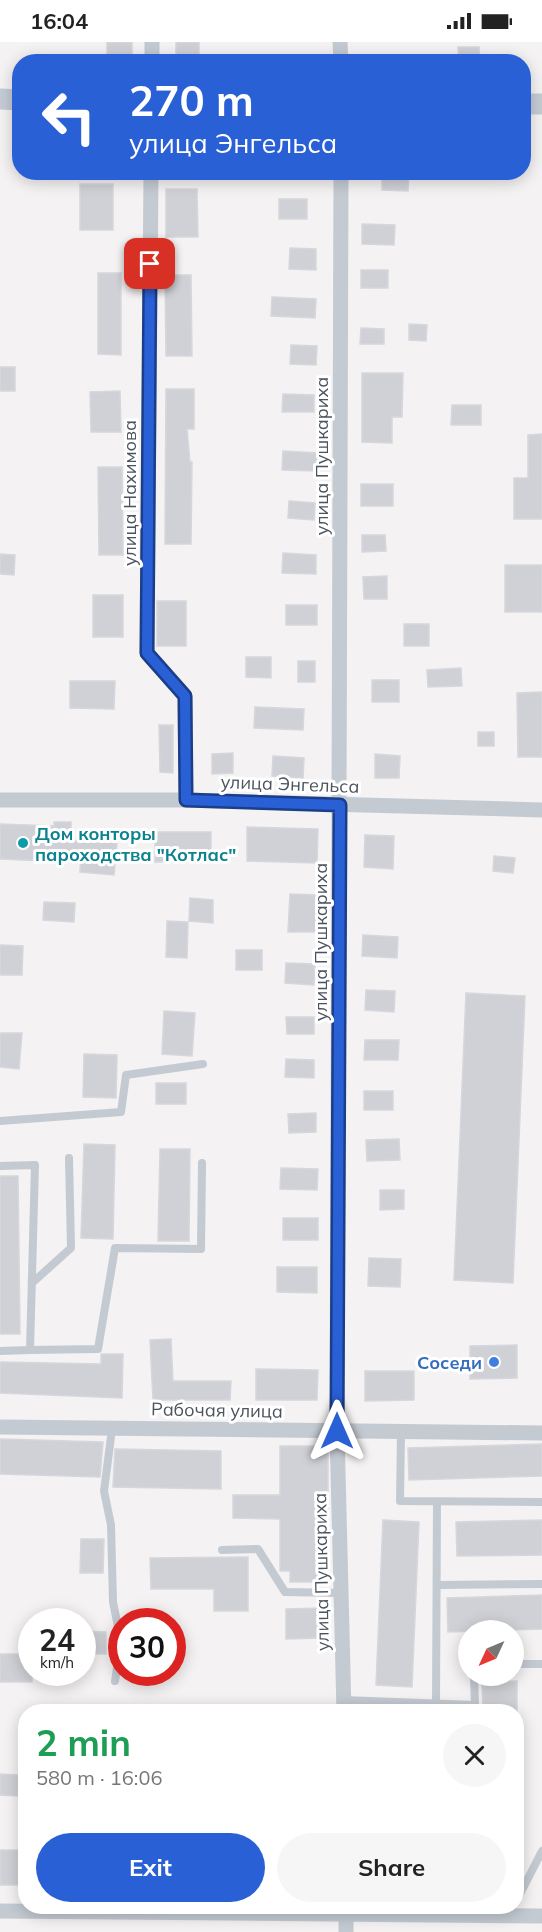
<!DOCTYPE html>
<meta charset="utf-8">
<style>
body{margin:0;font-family:Mulish,sans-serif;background:#f6f6f6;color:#222;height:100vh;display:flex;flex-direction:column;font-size:22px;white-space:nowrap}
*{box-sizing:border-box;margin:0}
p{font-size:20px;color:#767676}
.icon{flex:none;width:33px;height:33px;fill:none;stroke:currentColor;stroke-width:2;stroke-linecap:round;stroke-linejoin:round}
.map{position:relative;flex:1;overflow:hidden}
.details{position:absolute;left:18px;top:1662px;width:506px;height:210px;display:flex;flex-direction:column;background:#fff;border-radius:24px;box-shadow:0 3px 15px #0003}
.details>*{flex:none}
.banner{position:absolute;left:12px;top:12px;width:519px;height:126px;border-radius:24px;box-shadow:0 3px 15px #0003;background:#2a60d6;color:#fff;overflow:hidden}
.needle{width:39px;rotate:226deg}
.buttons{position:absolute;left:458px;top:1578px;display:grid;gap:12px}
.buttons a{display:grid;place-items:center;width:66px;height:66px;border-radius:50%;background:#fff;box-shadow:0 3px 15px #0003;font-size:30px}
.speed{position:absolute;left:18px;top:1566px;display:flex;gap:12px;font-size:30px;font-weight:700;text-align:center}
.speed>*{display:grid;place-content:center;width:78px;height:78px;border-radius:50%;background:#fff;box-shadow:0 3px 15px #0003;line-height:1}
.speed small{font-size:15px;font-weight:400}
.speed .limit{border:9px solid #d22;background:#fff;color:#111}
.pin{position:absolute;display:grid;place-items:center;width:51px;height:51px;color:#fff;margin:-26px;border-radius:12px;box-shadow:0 3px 9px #0006}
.me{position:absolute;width:66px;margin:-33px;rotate:0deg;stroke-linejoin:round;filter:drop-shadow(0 0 4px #0008)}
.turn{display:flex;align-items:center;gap:21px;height:126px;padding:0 18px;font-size:27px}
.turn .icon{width:78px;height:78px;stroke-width:2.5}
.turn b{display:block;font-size:42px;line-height:51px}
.round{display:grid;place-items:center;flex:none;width:63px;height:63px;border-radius:32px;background:#f6f6f6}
.head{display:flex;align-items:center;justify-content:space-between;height:102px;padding:0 18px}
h1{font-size:36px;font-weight:700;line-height:45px;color:#1e9e55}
.primary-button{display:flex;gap:12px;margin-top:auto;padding:12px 18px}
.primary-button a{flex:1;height:69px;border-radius:36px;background:#2a60d6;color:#fff;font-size:24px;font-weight:700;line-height:69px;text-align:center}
.primary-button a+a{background:#f6f6f6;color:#222}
.status{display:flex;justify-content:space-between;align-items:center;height:42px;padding:0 30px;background:#fff;direction:ltr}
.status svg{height:16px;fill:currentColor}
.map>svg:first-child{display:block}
.building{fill:#cfd1d6;stroke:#d6d7dc;stroke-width:1.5}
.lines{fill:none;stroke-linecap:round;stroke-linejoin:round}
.lane{stroke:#c4cad2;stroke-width:8}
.street{stroke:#c4cad2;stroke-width:15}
.secondary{stroke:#c5cbd6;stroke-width:21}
.route-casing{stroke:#1b3e8b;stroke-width:15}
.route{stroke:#2a60d6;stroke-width:10}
.culture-dot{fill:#0f9aa8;stroke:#fff;stroke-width:2}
.shop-dot{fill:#3f7fe0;stroke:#fff;stroke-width:2}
.labels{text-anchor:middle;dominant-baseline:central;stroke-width:6;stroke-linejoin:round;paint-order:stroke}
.street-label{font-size:18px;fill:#4b535e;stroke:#fff}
.culture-label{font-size:18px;font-weight:bold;fill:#0d838f;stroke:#fff;text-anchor:start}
.shop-label{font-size:18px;font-weight:bold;fill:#366cbe;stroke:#fff;text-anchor:end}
</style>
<div class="status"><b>16:04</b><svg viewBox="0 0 49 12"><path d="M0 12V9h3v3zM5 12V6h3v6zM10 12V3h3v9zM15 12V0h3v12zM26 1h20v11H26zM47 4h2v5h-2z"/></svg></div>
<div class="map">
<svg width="542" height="1890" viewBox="0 0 542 1890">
<rect width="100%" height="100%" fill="#f4f2f2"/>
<g class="building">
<rect x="107" y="0" width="25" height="20"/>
<rect x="176" y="0" width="23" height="20"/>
<path d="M458,5H479L480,20H459Z"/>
<path d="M382,130H409L408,149L382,148Z"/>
<rect x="80" y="142" width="33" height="46"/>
<path d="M166,147H197L198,195H166Z"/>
<rect x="279" y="157" width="28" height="20"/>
<path d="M362,182L395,183L394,203L362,202Z"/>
<path d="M290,206L316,207V228L289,227Z"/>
<rect x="361" y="228" width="27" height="18"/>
<path d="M98,231H121V313L98,312Z"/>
<path d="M165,233H191L192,314H166Z"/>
<path d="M272,255L316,257L315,276L271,274Z"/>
<path d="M409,282L427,283L426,299L409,298Z"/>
<path d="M361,286L384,287V302H360Z"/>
<path d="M291,303L317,304L316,323L290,322Z"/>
<rect x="0" y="325" width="15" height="24"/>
<path d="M362,331H403L402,375H392V401L362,400Z"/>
<path d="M166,347H194V387H187L190,420H192L191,502H165Z"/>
<path d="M120,349L121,390H91L90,350Z"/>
<path d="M283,352L314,353V370H282Z"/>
<path d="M452,363H481V383H451Z"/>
<path d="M542,392V477H514V436H528V393Z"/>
<path d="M283,409L318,411L317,429L282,428Z"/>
<path d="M98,425H122L123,513H99Z"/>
<rect x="361" y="442" width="32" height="22"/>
<path d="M289,459L315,461L314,478L288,476Z"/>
<path d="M362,493H385L386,509L362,510Z"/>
<path d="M283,511L316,513V532L282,531Z"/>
<path d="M0,512L15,513L14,533L0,532Z"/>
<rect x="505" y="523" width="37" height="47"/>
<path d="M387,534V557H364L363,535Z"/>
<rect x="93" y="553" width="30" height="42"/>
<rect x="157" y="559" width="29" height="45"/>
<rect x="286" y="563" width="31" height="20"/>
<rect x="404" y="582" width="25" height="22"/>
<path d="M246,615H271V636L246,635Z"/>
<rect x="298" y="619" width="17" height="21"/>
<path d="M461,626L462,644L428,645L427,628Z"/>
<rect x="372" y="638" width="27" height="22"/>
<path d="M70,639H115L114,667L70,666Z"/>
<path d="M542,650V715H518L517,651Z"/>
<path d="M255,665L304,667L303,688L254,686Z"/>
<path d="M159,683H173V731L160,730Z"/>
<rect x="478" y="690" width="16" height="14"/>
<path d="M233,711V731L212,732V712Z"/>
<path d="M375,712L400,714L399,736H375Z"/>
<path d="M273,714L304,716L303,736L272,734Z"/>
<path d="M54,780H71V798L117,801L114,833L80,830L81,811H45V819L0,817V782L54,784Z"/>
<path d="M247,785L318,787L317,821L247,819Z"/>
<path d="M155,790H211V819L155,820Z"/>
<path d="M365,793L394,794L393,827L364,825Z"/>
<path d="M494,814L515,816L513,831L493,829Z"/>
<path d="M290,852L317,853L316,890H288Z"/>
<path d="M190,856L213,858V881L189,879Z"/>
<path d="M44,860L75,861L74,880L43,878Z"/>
<path d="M167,879L188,880L187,916L166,915Z"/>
<path d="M363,893L398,895L397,916L362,914Z"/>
<path d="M0,903L23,904L22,933H0Z"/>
<rect x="236" y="908" width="26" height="20"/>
<path d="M286,921L315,922L314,943L285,941Z"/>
<path d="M366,948L395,949L394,970L365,968Z"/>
<path d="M466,951L525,954L513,1241L454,1238Z"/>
<path d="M164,969L195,971L192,1014L162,1012Z"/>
<path d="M286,975H314V992H287Z"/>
<path d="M0,991H22L19,1027L0,1025Z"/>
<path d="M365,998H399L398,1018H364Z"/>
<path d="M84,1012L117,1013L116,1056L83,1055Z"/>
<path d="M286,1017L314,1018V1036L285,1035Z"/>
<rect x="156" y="1041" width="30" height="21"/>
<rect x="364" y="1049" width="29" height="19"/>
<path d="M316,1071V1090L289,1091L288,1072Z"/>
<path d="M399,1097L400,1118L367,1119L366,1098Z"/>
<path d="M84,1102L115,1103L113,1197L81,1196Z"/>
<path d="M160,1107H190L189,1199H158Z"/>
<path d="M281,1126L318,1127L317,1148L280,1147Z"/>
<path d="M0,1134H18L20,1292H0Z"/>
<path d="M380,1148H404V1167L380,1168Z"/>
<rect x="283" y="1176" width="35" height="22"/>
<path d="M369,1216L401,1217L400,1245L368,1244Z"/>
<path d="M277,1225H317V1251L277,1250Z"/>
<path d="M171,1297L173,1339H231L230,1358H153L150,1298Z"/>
<path d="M517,1303V1336L470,1337V1304Z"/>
<path d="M101,1312H123L122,1356L0,1351V1320L101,1322Z"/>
<path d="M256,1327L318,1328L317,1358H256Z"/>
<path d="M365,1329H414V1358L365,1359Z"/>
<path d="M0,1397L103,1400L100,1435L0,1432Z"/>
<path d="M542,1402V1434L409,1438L408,1406Z"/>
<path d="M280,1404H328V1540H290V1529H280V1477L233,1476V1453H280Z"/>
<path d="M115,1407L221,1409V1447L113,1445Z"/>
<path d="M383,1478L419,1480L412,1645L376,1643Z"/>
<path d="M542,1478V1513L457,1514L456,1480Z"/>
<path d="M81,1497H104L103,1531H80Z"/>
<path d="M248,1515V1569H214V1547H151L150,1516Z"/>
<path d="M542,1553V1587L448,1590L447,1556Z"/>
<path d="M322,1566V1596L286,1597V1567Z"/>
<path d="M82,1589L106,1590V1612H82Z"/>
<rect x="0" y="1612" width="32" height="28"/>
<path d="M517,1639V1670H483L482,1640Z"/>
<path d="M0,1732L19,1733L18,1754L0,1753Z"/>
<rect x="0" y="1808" width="26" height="35"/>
</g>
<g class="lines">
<g class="lane">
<path d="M0,1079L121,1070L126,1033L203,1022"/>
<path d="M0,1124L35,1123L30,1308L0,1309"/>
<path d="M32,1241L71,1206L69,1116"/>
<path d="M30,1308L98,1307L115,1206L201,1207L202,1121"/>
<path d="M112,1387L104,1449L111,1483L113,1560L121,1600L115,1639"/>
<path d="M401,1390L400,1459L542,1460"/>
<path d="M222,1508L258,1507L285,1550L341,1551"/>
<path d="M438,1543L542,1542"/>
<path d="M513,1622H542"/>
<path d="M474,1634L475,1663"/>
<path d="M343,1658L475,1663V1670"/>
<path d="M436,1661L437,1461"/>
<path d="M516,1860L542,1809"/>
</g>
<g class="street">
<path d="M340,0L341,20"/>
<path d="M152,20V0"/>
<path d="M151,130L147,611L185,654L186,758"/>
<path d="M341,130L337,1389L344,1670"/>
<path d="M0,758H186L542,768"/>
<path d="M0,1385L542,1391"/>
<path d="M346,1864V1890"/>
<path d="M0,1869L542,1874"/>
</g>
<g class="secondary">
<path d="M0,57L20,58"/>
<path d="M524,62H542"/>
</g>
</g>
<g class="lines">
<g class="route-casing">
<path id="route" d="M150,222L147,611L185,654L186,758L340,763L337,1389"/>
</g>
<use href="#route" class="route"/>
</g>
<circle class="culture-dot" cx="23" cy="801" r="6"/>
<circle class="shop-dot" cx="494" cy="1320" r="6"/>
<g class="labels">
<g class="street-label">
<text transform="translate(321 414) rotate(-90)">улица Пушкариха</text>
<text transform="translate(129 451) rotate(-90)">улица Нахимова</text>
<text transform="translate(290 742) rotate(2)">улица Энгельса</text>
<text transform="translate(320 900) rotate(-90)">улица Пушкариха</text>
<text transform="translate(217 1368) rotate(1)">Рабочая улица</text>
<text transform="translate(321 1530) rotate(-91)">улица Пушкариха</text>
</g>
<g class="culture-label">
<text x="35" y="791">Дом конторы<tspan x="35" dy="21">пароходства "Котлас"</tspan></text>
</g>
<g class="shop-label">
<text x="482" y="1320">Соседи</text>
</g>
</g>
</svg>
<div class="buttons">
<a><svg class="needle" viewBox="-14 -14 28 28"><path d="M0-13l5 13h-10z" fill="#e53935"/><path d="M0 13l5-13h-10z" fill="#767676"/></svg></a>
</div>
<div class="speed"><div>24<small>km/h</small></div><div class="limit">30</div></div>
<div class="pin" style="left:150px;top:222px;background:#d93025"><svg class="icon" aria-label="arrive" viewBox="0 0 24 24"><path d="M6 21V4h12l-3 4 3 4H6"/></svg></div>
<svg class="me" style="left:337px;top:1389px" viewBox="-20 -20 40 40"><path d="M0-17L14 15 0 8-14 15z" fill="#2a60d6" stroke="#fff" stroke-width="4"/></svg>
<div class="banner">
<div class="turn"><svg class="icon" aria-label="left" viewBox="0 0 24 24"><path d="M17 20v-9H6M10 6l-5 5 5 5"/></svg><div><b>270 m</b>улица Энгельса</div></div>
</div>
<section class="details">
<div class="head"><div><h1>2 min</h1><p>580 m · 16:06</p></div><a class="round"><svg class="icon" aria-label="close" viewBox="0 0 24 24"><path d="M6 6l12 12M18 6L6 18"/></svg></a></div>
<div class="primary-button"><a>Exit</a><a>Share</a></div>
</section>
</div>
